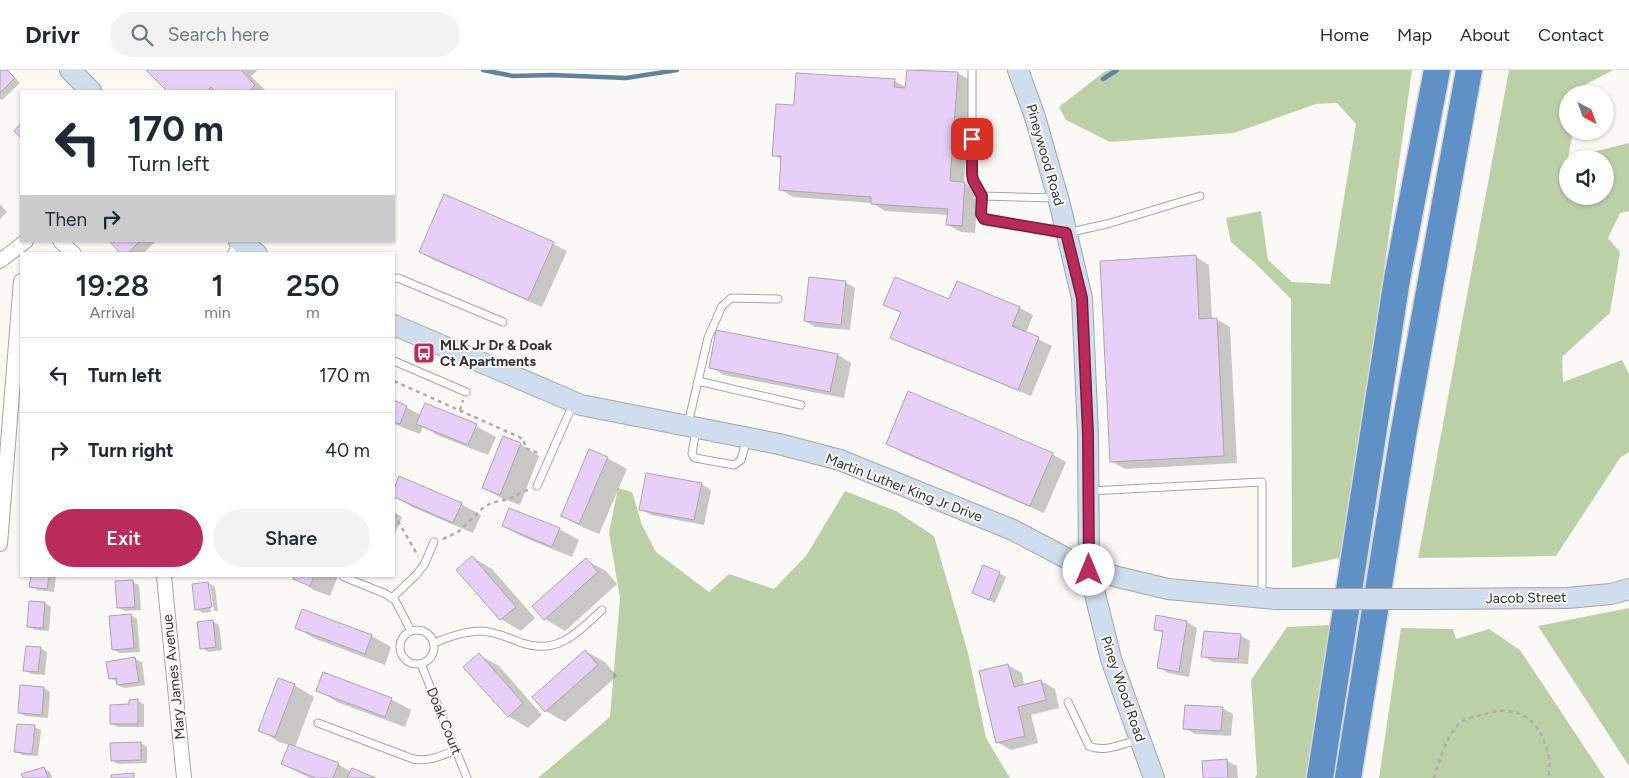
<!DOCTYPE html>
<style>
body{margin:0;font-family:Figtree,sans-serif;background:#f2f2f3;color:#1f2937;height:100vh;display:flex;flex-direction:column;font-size:19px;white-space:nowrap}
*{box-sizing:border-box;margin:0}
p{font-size:16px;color:#747a83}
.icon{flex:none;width:28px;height:28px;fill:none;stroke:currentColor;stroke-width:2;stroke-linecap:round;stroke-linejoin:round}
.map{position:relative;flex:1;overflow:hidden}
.panel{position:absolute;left:20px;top:182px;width:375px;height:325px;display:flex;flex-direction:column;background:#fff;border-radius:0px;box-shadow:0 1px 4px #0004}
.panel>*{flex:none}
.hud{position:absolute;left:20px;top:20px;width:375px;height:152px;border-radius:0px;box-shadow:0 1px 4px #0004;background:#fff;color:#1f2937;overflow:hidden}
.needle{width:32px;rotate:139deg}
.buttons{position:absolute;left:1559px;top:15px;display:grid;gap:10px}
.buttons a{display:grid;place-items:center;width:55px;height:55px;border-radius:50%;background:#fff;box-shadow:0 1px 4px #0004;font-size:25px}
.pin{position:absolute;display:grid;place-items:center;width:42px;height:42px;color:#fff;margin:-21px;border-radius:10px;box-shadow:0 2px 8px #0006}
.me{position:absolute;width:55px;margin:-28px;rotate:0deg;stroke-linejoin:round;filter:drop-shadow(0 0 4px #0008)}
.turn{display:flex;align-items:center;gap:18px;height:105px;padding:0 25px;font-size:22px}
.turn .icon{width:65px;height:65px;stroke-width:2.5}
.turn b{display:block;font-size:35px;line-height:42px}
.then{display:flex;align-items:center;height:48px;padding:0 25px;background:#0003;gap:10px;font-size:19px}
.eta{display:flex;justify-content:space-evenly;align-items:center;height:85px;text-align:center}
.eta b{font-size:30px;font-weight:600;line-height:35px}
.button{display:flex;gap:10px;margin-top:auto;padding:10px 25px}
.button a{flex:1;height:58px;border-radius:30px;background:#ba2b59;color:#fff;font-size:20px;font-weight:600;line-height:58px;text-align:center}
.button a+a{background:#f2f2f3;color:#1f2937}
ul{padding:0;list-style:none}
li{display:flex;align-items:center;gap:15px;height:75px;padding:0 25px;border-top:1px solid #e0e1e3}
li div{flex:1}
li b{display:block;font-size:19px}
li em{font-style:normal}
header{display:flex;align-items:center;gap:30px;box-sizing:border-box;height:70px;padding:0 25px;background:#fff;border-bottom:1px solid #e0e1e3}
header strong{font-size:24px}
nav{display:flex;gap:28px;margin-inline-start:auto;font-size:18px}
.search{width:350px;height:45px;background:#f2f2f3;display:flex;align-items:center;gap:12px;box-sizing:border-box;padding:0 18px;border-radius:28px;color:#747a83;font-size:19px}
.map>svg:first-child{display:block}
.green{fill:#bcd0a8;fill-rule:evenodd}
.shadow{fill:#0003}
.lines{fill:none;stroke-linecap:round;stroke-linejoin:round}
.stream{stroke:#5e839b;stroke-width:4.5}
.building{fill:#e7cff8;stroke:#a9a7ab}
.lane-casing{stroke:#a7a5a1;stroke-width:9}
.street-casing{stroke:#a7a5a1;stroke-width:16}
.secondary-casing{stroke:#a7a5a1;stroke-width:22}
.highway-casing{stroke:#d6d6d6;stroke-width:29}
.path{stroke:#aeadaa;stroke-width:2.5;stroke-dasharray:4 4;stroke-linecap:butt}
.lane{stroke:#fff;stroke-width:7}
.street{stroke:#fff;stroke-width:14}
.secondary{stroke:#cfdeee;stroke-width:20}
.highway{stroke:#5f90c6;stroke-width:26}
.secondary-bridge-casing{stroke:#a7a5a1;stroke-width:22;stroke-linecap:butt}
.secondary-bridge{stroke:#cfdeee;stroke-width:20}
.route-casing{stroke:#791c3a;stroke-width:12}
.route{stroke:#ba2b59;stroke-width:9}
.labels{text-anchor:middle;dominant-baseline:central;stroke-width:4;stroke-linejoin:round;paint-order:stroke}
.street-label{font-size:14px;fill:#333231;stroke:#fbf9f5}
.poi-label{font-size:14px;font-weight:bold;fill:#333231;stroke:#fbf9f5;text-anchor:start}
</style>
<header>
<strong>Drivr</strong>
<div class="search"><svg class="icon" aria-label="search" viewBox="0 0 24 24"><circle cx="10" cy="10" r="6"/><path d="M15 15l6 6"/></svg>Search here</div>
<nav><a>Home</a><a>Map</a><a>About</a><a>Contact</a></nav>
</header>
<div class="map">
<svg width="1629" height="708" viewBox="0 0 1629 708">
<rect width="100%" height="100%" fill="#fbf9f5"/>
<g class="green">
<path d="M1109,0H1412L1344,487L1292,498L1291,229L1255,193L1231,172L1226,148L1261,141L1268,190L1292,212L1330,214L1356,54L1337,33L1316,34L1234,63L1110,72L1066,50L1059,37L1104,2Z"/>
<path d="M1509,0H1613L1581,17L1580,24H1568V61H1573L1568,88L1629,73V141L1620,143L1608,168L1620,182L1610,243L1562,287L1563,312L1622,290L1629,304V382L1620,388L1556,486L1418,488ZM1568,89H1605V126H1568Z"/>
<path d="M618,418L632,422L642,455L656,482L709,522L729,504L774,519L806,486L845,421L896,441L934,466L968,583L986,668L1010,708H538L610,647L620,528L609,463Z"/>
<path d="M1629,538V696L1538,556Z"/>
<path d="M1330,555L1308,708H1255L1257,704L1251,610L1287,557Z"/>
<path d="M1401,558L1453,559L1456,569L1489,559L1520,580L1605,708H1379Z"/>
</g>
<g class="shadow">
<path d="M0,0H8L20,13L2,30L0,29Z"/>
<path d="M148,0H258L251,6L266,21H168Z"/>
<path d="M908,0L958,3L971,11L964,113L978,121L975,163L961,162L948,155V145L885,141L872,133L793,127L780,119L782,90L774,85L795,37L895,11L907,18Z"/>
<path d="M0,134L7,142L0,149Z"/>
<path d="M110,171H156L143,184H122Z"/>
<path d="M553,174L567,181L542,237L434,190L420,182Z"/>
<path d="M1196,187L1209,195L1212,249H1216L1230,257L1237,393L1125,399L1111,391Z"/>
<path d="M845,212L855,218L850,260L815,257L805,251Z"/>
<path d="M950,231L1020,238L1033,245L1026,263L1052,276L1031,326L905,275L892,267L902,244L885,234Z"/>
<path d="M838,285L851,293L844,328L724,305L710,297Z"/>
<path d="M394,331L421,345L476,356L496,367L488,385L437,365L423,356L420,364L394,354Z"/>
<path d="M520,374L539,386L520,435L503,429L483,418Z"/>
<path d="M887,374L1052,384L1066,392L1044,443L901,382Z"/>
<path d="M607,388L627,399L599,464L582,457L562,446Z"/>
<path d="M400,408L461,434L481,445L473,463L412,437L394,426V422Z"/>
<path d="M701,414L711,420L704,455L651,445L641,439Z"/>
<path d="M394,442L402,447L394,466Z"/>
<path d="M503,456L559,459L579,470L572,487L523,467Z"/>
<path d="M472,487L492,499L535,548L521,561L501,549L458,500Z"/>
<path d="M586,490L606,501L617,514L565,561L545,549L534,537Z"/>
<path d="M999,503L1006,507L995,533L973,523Z"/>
<path d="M32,506H56L54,522L37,520L31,516Z"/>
<path d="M296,506H338L330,526L314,520L295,508Z"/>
<path d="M133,512L139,515L141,540L125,541L118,537Z"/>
<path d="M208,513L215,517L218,541H214L210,516H208L211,542L203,543L196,539L193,515Z"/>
<path d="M45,533L51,537L49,561L35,560L29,556Z"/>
<path d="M303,540L372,566L391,577L385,595L316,569L296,558Z"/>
<path d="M131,545L137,549L140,582L119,583L113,579Z"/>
<path d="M1157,547L1187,552L1197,558L1189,607L1168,603L1158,597L1164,564L1155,559Z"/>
<path d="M212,551L219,555L222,580L208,582L202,578Z"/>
<path d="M1240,565L1250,571L1248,594L1213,592L1203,586Z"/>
<path d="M40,578L47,582L45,605L31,604L24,600Z"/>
<path d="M585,581L605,592L617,606L565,652L546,641Z"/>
<path d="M479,585L499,596L542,645L528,658L508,646Z"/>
<path d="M135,589L142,592L145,615L124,618L118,615L117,612L110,608Z"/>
<path d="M1008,595L1022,603L1024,615L1041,611L1055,619L1059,638L1031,645L1038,673L1011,680L997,672Z"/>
<path d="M294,615L314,627L295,677L338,694L351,702L373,708H310L282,694L289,675L279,672L260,660Z"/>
<path d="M44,618L50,622L48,648L26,646L19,643Z"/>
<path d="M318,620L391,629L411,640L405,657L337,632Z"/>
<path d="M137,631L144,634V657H118L111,654L130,636Z"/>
<path d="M1222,638L1233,644L1231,666L1195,664L1185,658Z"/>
<path d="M34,657L41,660L38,686L22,685L16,681Z"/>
<path d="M141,673L147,677V693L118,694L112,690Z"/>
<path d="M1227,691L1237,696L1238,708H1204L1203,692Z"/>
<path d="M44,698L50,702L52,708H24Z"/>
</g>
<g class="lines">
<g class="stream">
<path d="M483,0L513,6L552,5L626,8L677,0"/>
<path d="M1103,9L1117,0"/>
</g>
</g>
<g class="building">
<path d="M0,0H7L15,8L0,23Z"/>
<path d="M146,0H241L255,15L249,21H215L211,17L207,21H167Z"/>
<path d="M907,0L958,2L950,111L965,112L962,156L946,155L948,139L871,134V127L779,120L781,86H772L776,34L794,35L796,3L895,9L894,17L905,18Z"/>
<path d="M21,53V68L14,61Z"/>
<path d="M444,124L554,172L528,230L419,182Z"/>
<path d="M109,171H140L127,184H121Z"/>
<path d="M1196,185L1199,249L1217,248L1224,386L1110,392L1100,191Z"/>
<path d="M809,207L846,211L841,255L804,251Z"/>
<path d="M895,207L949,229L957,211L1020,237L1012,256L1039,267L1018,320L890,268L901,242L883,235Z"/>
<path d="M716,260L838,284L830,322L709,298Z"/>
<path d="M908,321L1053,383L1030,436L886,374Z"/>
<path d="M394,330L407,336L400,354L394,352Z"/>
<path d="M425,333L477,354L468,375L416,354Z"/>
<path d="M503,366L521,373L500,425L482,418Z"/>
<path d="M589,379L608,387L579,454L561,446Z"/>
<path d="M646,403L702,413L694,450L639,440Z"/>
<path d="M399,406L462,433L453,453L394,427V419Z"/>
<path d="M509,438L560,458L552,477L502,456Z"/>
<path d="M472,486L516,537L500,550L456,500Z"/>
<path d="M586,488L598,502L544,550L532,536Z"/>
<path d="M983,495L1000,502L989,530L972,523Z"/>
<path d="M31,506H49L47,519L29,517Z"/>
<path d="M294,506H314L310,516L293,509Z"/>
<path d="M133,510L135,537L117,538L115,511Z"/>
<path d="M208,512L212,537L195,540L192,514Z"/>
<path d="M29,531L45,532L43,558L27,557Z"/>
<path d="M302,539L372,565L365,584L295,558Z"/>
<path d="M131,544L134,578L112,580L109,546Z"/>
<path d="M1156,545L1187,551L1179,602L1157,598L1163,561L1154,560Z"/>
<path d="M213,550L216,577L200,579L197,552Z"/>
<path d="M1204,561L1241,564L1238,589L1201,587Z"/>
<path d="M26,576L41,577L38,602L23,601Z"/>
<path d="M585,580L598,595L545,642L532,627Z"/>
<path d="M479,583L523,633L508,647L463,597Z"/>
<path d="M135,587L139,612L117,615L116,608L109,609L106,592Z"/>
<path d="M1008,594L1014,617L1041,610L1046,630L1018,637L1025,666L996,673L979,601Z"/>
<path d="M323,602L392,628L385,647L316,621Z"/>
<path d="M278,608L295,614L275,667L258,661Z"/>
<path d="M20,615L44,617L42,645L18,643Z"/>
<path d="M138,629V654H110V635L129,634V630Z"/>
<path d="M1185,635L1223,637L1221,661L1183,659Z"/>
<path d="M17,654L35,655L32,684L14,682Z"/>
<path d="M141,672V690L111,691L110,673Z"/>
<path d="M289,674L339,693L333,708H316L281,694Z"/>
<path d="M1227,689L1228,708H1203L1202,691Z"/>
<path d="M44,697L48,708H23L21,704Z"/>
<path d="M352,698L376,708H347Z"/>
<path d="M134,703V708H111V705Z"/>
</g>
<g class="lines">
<g class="lane-casing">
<g id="lane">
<path d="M972,0V104L973,110L982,126"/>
<path d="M1055,128L982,126L981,144L984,149L1066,163L1107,154L1200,126"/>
<path d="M231,184L237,172"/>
<path d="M394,209L398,208L503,252"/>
<path d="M394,291L466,322"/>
<path d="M698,311L801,335"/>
<path d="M688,354L708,268L722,236L731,228L778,229"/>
<path d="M696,359L692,384L695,388L734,395L741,390L747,368"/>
<path d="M537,416L573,334"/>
<path d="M1089,421L1262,412V526"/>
<path d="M344,507L386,524L395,530L411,561"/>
<path d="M392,528L416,505L424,495L434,472"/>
<circle cx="417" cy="577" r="17"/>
<path d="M434,573C449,567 465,561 482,561C496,562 509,568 522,573C558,585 577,563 602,540"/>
<path d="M421,594L467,708"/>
<path d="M1068,632L1089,676C1104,683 1122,674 1137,670"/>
<path d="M318,653L413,689C429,692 441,686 456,680"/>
</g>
</g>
<g class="street-casing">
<g id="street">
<path d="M60,171L74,184"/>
<path d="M0,191L26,171"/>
<path d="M0,474L21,211"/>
<path d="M164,506L184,708"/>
</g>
</g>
<g class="secondary-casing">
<g id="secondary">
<path d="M70,0L91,21"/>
<path d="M1018,0L1035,47L1060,135L1082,228L1088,364L1089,500L1111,589L1154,708"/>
<path d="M239,171L257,184"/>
<path d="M394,255L581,335L779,374L840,390L1013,460L1089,500L1168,519L1276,529"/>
<path d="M1422,529L1567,528L1611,524L1629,519"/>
</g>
</g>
<g class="highway-casing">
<g id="highway">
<path d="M1320,708L1397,209L1437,0"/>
<path d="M1348,708L1403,366L1469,0"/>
</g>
</g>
<g class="path">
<path d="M394,311L519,367L524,370L525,378L541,384"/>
<path d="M460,340L463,330"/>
<path d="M394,444L418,486"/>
<path d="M443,469L458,462L483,438L491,433L509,429L529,419"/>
<path d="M1434,708C1439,692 1448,660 1463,651C1469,647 1479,646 1485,644C1522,632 1543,654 1549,689C1550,695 1549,702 1549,708"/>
</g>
<use href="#lane" class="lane"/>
<use href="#street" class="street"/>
<use href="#secondary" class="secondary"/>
<use href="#highway" class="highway"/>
<g class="secondary-bridge-casing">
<path id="secondary-bridge" d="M1276,529H1422"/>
</g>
<use href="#secondary-bridge" class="secondary-bridge"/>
</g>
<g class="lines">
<g class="route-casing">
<path id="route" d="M972,69V104L973,110L982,126L981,144L984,149L1066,163L1082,228L1088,364L1089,500"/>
</g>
<use href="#route" class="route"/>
</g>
<defs>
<g id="bus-square" transform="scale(1.125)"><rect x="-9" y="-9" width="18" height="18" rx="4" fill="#ba2b59" stroke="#fbf9f5"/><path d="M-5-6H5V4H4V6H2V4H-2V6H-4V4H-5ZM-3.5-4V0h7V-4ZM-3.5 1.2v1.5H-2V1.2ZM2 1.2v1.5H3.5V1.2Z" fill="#fff"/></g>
</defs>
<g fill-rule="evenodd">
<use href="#bus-square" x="424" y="283"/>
</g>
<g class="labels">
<g class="street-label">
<text transform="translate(1045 85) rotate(74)">Pineywood Road</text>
<text transform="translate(904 418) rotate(21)">Martin Luther King Jr Drive</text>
<text transform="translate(1526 528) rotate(-1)">Jacob Street</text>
<text transform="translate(174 607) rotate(-96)">Mary James Avenue</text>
<text transform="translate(1123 619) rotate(71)">Piney Wood Road</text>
<text transform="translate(444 651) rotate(68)">Doak Court</text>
</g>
<g class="poi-label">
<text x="440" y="275">MLK Jr Dr &amp; Doak<tspan x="440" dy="16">Ct Apartments</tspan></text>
</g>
</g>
</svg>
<div class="buttons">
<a><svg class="needle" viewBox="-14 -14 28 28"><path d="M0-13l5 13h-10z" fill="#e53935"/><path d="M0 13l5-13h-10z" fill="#747a83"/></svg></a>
<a><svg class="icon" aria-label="sound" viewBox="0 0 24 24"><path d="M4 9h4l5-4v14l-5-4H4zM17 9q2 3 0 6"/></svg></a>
</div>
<div class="pin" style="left:972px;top:69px;background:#d93025"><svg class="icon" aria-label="arrive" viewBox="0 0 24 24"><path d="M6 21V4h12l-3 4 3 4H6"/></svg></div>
<svg class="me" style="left:1089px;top:500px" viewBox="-20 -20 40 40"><circle r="19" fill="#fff"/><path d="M0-13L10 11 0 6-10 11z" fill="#ba2b59"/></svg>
<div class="hud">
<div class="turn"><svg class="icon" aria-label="left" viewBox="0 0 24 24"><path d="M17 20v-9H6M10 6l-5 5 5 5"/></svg><div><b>170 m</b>Turn left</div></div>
<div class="then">Then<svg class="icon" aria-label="right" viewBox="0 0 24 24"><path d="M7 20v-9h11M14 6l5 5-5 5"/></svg></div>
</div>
<section class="panel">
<div class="eta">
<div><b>19:28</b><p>Arrival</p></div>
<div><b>1</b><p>min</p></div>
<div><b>250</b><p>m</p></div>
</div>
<ul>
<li><svg class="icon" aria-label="left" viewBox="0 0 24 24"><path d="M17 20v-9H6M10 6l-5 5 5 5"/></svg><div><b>Turn left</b></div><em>170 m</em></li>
<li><svg class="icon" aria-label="right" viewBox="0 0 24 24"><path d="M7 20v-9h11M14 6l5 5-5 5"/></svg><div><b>Turn right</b></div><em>40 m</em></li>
</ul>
<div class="button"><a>Exit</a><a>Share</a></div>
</section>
</div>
